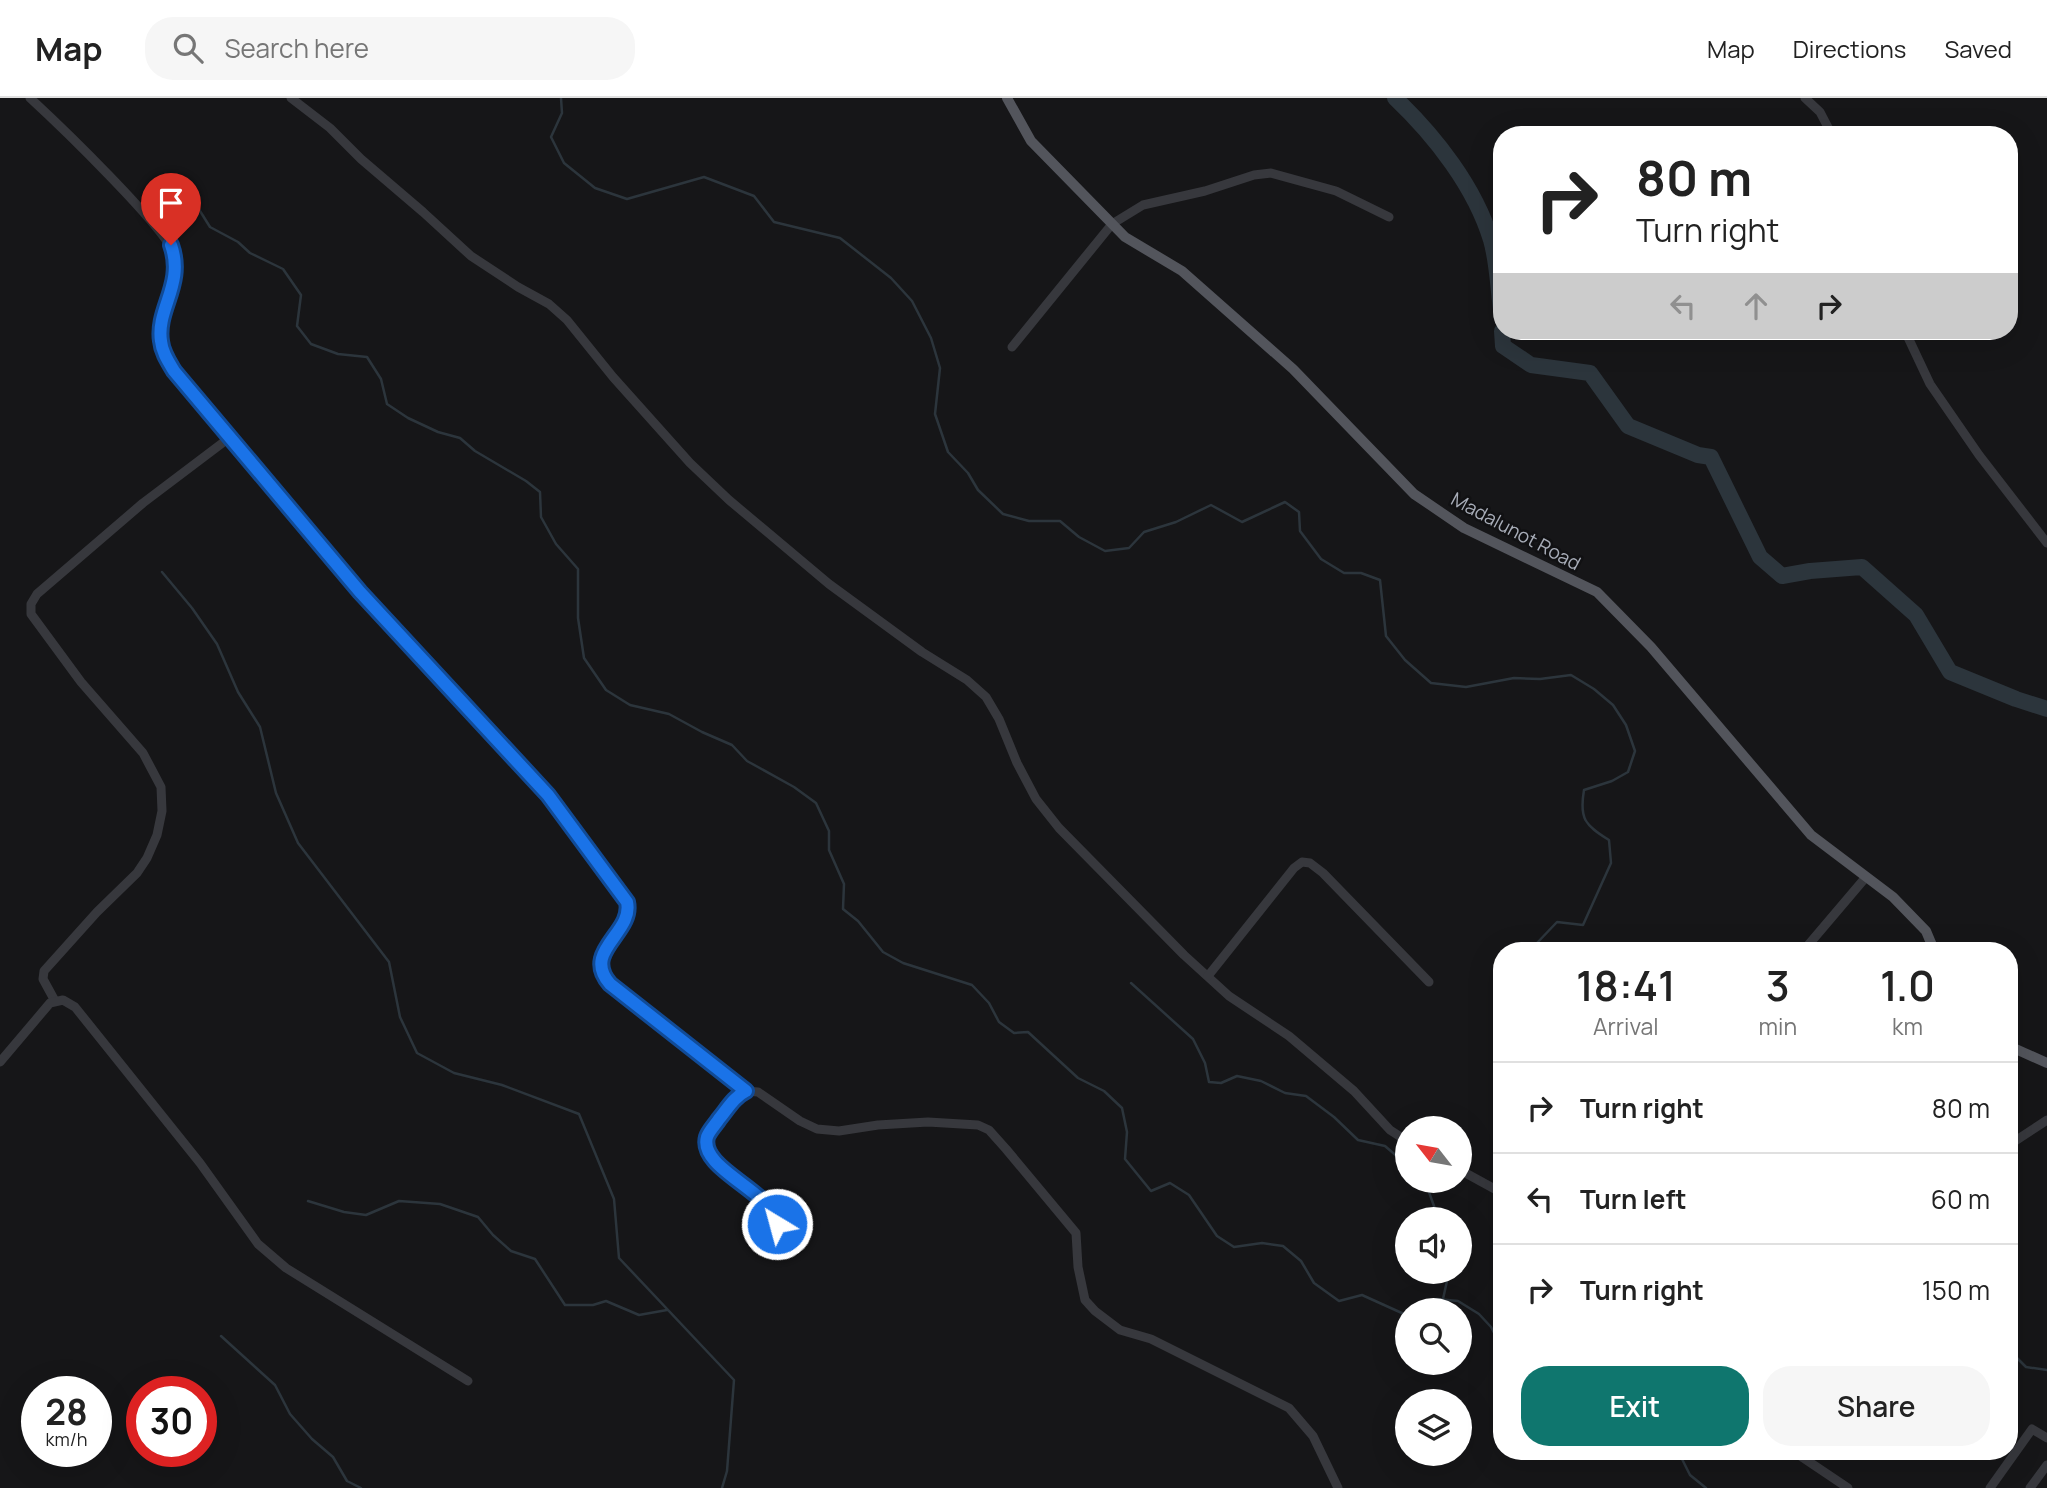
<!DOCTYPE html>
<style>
body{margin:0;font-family:Manrope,sans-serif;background:#f6f6f6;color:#222;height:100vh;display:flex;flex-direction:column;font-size:26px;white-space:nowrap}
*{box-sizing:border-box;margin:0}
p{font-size:23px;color:#767676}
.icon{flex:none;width:38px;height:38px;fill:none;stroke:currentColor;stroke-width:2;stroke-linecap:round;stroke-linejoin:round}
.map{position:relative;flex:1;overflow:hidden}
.drawer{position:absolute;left:1493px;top:844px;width:525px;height:518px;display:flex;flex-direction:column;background:#fff;border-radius:28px;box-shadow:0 7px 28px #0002}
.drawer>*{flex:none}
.guide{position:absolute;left:1493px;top:28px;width:525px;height:214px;border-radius:28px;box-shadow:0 7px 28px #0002;background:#fff;color:#222;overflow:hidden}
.needle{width:46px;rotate:301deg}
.controls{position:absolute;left:1395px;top:1018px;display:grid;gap:14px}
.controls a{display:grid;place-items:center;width:77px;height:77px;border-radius:50%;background:#fff;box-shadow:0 7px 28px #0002;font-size:35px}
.speed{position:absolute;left:21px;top:1278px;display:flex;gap:14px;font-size:35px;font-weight:700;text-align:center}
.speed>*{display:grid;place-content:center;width:91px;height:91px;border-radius:50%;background:#fff;box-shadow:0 7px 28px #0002;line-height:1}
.speed small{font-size:18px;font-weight:400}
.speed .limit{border:10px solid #d22;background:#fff;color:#111}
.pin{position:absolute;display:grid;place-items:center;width:60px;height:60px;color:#fff;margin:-72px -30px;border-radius:50% 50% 50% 0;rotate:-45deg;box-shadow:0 0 7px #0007}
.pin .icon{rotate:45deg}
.me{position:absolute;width:77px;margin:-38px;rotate:323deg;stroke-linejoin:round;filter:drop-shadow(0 0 5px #0008)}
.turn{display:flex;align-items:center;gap:24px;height:147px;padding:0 28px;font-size:32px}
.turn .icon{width:91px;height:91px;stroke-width:2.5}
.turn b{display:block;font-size:49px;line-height:60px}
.lanes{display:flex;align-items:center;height:66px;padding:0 28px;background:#0003;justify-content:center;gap:35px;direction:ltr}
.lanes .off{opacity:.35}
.eta{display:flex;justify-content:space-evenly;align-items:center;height:119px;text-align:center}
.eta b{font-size:42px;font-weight:600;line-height:49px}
.cta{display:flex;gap:14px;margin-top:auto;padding:14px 28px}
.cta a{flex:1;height:80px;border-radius:28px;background:#0f766e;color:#fff;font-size:28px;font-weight:600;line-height:80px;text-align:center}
.cta a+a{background:#f6f6f6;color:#222}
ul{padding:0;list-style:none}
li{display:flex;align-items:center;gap:21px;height:91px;padding:0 28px;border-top:2px solid #e0e0e0}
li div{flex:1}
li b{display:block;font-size:26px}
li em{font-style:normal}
header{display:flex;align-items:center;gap:42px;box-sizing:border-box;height:98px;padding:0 35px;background:#fff;border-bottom:2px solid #e0e0e0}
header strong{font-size:33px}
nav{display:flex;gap:38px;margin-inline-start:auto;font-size:24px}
.search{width:490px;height:63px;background:#f6f6f6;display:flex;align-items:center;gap:18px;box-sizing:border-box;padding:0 24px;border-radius:28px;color:#767676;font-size:26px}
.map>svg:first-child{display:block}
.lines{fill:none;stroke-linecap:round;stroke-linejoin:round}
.stream{stroke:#2c353c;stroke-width:2.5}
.river{stroke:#2c353c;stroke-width:16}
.minor{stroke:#37383d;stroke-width:9}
.major{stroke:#53555c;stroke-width:10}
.route-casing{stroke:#114b97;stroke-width:18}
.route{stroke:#1a73e8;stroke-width:12}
.labels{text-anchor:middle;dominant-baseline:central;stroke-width:5;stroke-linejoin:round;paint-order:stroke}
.street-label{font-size:19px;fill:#a8adb8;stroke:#111113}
</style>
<header>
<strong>Map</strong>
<div class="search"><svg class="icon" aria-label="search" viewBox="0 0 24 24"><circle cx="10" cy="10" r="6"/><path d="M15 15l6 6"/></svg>Search here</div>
<nav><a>Map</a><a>Directions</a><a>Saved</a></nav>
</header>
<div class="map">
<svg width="2047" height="1390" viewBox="0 0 2047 1390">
<rect width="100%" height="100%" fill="#161618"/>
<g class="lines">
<g class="stream">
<path d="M561,0L562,15L551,39L564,65L595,90L627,101L704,79L754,98L774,124L840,140L891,180L912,203L931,240L940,270L935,316L948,354L968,375L978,392L1003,416L1029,423H1060L1079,439L1105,453L1129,450L1144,434L1176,424L1211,407L1242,424L1285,404L1299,414L1300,433L1321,461L1344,475H1361L1380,482L1386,538L1405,562L1431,585L1466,589L1514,580L1540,581L1571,577L1594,591L1613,607L1626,627L1635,653L1628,674L1612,683L1584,692C1579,721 1585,727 1609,742L1611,765L1583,827L1557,824L1537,845L1533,852"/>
<path d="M186,82L190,97L210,129L238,144L250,155L283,171L301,197L297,228L311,246L338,256L367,259L381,281L387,306L408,320L438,334L460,340L475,353L526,383L540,394L541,419L556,446L578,471V520L584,560L606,592L630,607L669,616L702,634L732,647L747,663L794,689L816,705L829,733V752L844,786L843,811L858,823L883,854L903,865L972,887L989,905L999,924L1014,935L1028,934L1078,980L1104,993L1122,1010L1127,1034L1125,1061L1151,1093L1170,1085L1189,1097L1217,1138L1234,1149L1262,1145L1283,1148L1301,1163L1314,1185L1339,1203L1362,1197L1404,1216L1407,1214"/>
<path d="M162,474L192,510L217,546L238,594L260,629L276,695L298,745L389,864L400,919L417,955L454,975L502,987L579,1016L614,1101L619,1160L734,1282L727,1373L722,1390"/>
<path d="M1131,885L1193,941L1205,965L1209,984L1221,985L1237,978L1261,983L1285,995L1306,998L1334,1019L1358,1042L1385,1048L1407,1067"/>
<path d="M1425,1083L1439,1122"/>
<path d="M308,1103L344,1114L366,1117L399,1103L440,1106L478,1119L493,1137L511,1153L535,1161L565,1207H593L606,1203L639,1217L667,1212"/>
<path d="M1443,1201L1449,1174"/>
<path d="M1410,1213L1437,1201L1458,1203L1479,1216L1491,1229L1502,1250"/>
<path d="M221,1238L275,1287L290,1316L312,1341L333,1359L347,1383L361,1390"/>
<path d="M2009,1252L2026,1269L2047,1272"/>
<path d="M1678,1353L1690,1377L1706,1390"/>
</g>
<g class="river">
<path d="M1395,0C1435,38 1475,89 1491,142C1498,166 1498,194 1502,218"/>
<path d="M1502,233L1503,248L1531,267L1590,275L1628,328L1698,357L1711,359L1760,459L1782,478L1810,473L1862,469L1916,517L1950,574L2016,601L2047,611"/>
</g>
<g class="minor">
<path d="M30,0C55,23 170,133 175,159C180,191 152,223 163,254C165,260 170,267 174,273L360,494L548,697L627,804C633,835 581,853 610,886L746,993"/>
<path d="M291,0L330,30L361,61L423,114L471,158L518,189L549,206L567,222L613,279L690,365L729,402L829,486L922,554L967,582L986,599L999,621L1017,665L1036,701L1059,730L1184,857L1229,898L1289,938L1354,993L1390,1032L1407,1043"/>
<path d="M1805,0L1820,14L1832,37"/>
<path d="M1905,233L1930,286L1979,357L2047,445"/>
<path d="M1012,249L1112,126L1143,107L1205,93L1254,77L1271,75L1336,93L1389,119"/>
<path d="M1804,852L1866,779"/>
<path d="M1208,878L1294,770L1302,764L1310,765L1323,775L1429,884"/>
<path d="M55,903L43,881L44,873L97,814L137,775L147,760L157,737L162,713L161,689L143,655L81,584L31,516V506L37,496L143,405L229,340"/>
<path d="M0,964L50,905L63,902L75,909L200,1065L258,1146L286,1170L468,1283"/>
<path d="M2009,1047L2047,1022"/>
<path d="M1460,1072L1502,1095"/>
<path d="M770,1140L777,1126V1118L768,1108L714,1062L707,1052V1040L738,997L746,993L758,994L800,1023L817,1031L839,1033L878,1027L928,1024L978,1027L989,1032L1006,1051L1076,1135L1078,1169L1085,1202L1095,1213L1120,1232L1151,1241L1289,1310L1313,1338L1338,1390"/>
<path d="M1793,1353L1848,1390"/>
<path d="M1990,1390L2032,1331L2047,1340"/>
<path d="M2030,1390L2047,1367"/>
</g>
<g class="major">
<path d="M1007,0L1031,43L1125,139L1182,173L1293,271L1414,396L1464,430L1597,494L1651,549L1811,737L1893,799L1926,833L1934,852"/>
<path d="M2009,948L2047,965"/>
</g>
</g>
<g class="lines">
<g class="route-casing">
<path id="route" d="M171,147C185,186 156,211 161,243C162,254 168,263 174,273L360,494L548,697L627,804C634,835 581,853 610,886L746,993C734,999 728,1010 719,1021C716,1026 709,1033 707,1039C698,1071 774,1094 777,1126"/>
</g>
<use href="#route" class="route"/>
</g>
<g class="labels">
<g class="street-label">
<text transform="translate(1516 433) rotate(28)">Madalunot Road</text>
</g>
</g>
</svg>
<div class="controls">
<a><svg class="needle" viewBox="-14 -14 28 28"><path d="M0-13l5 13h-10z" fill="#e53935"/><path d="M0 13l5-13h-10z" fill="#767676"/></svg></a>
<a><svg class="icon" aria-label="sound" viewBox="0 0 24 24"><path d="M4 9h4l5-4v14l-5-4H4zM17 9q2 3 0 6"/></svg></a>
<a><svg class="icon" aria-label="search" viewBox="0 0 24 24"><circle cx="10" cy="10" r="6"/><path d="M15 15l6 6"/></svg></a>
<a><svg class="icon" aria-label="layers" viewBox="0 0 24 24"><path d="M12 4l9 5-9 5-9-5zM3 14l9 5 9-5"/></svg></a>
</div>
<div class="speed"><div>28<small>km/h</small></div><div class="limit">30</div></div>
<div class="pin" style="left:171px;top:147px;background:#d93025"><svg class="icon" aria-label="arrive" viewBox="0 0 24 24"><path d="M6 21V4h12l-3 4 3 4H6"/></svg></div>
<svg class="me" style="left:777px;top:1126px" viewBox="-20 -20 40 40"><circle r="17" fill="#1a73e8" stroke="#fff" stroke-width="3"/><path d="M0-11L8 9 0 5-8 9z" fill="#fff"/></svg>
<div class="guide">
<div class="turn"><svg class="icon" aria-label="right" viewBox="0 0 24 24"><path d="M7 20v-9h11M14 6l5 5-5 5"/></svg><div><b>80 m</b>Turn right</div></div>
<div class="lanes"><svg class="icon off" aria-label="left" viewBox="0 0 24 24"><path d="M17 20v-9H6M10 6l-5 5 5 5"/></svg><svg class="icon off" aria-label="ahead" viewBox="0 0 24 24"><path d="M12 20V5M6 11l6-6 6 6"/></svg><svg class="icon" aria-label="right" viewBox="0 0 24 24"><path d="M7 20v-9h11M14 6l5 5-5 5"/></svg></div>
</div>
<section class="drawer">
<div class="eta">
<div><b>18:41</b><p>Arrival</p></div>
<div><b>3</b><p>min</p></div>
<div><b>1.0</b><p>km</p></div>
</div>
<ul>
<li><svg class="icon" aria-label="right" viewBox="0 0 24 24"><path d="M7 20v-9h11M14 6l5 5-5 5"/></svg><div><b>Turn right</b></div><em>80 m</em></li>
<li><svg class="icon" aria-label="left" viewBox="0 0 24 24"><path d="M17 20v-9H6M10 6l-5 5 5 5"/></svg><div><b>Turn left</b></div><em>60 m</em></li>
<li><svg class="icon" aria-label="right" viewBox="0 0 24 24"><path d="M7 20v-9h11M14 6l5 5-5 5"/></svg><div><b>Turn right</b></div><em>150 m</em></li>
</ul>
<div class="cta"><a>Exit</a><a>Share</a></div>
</section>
</div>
